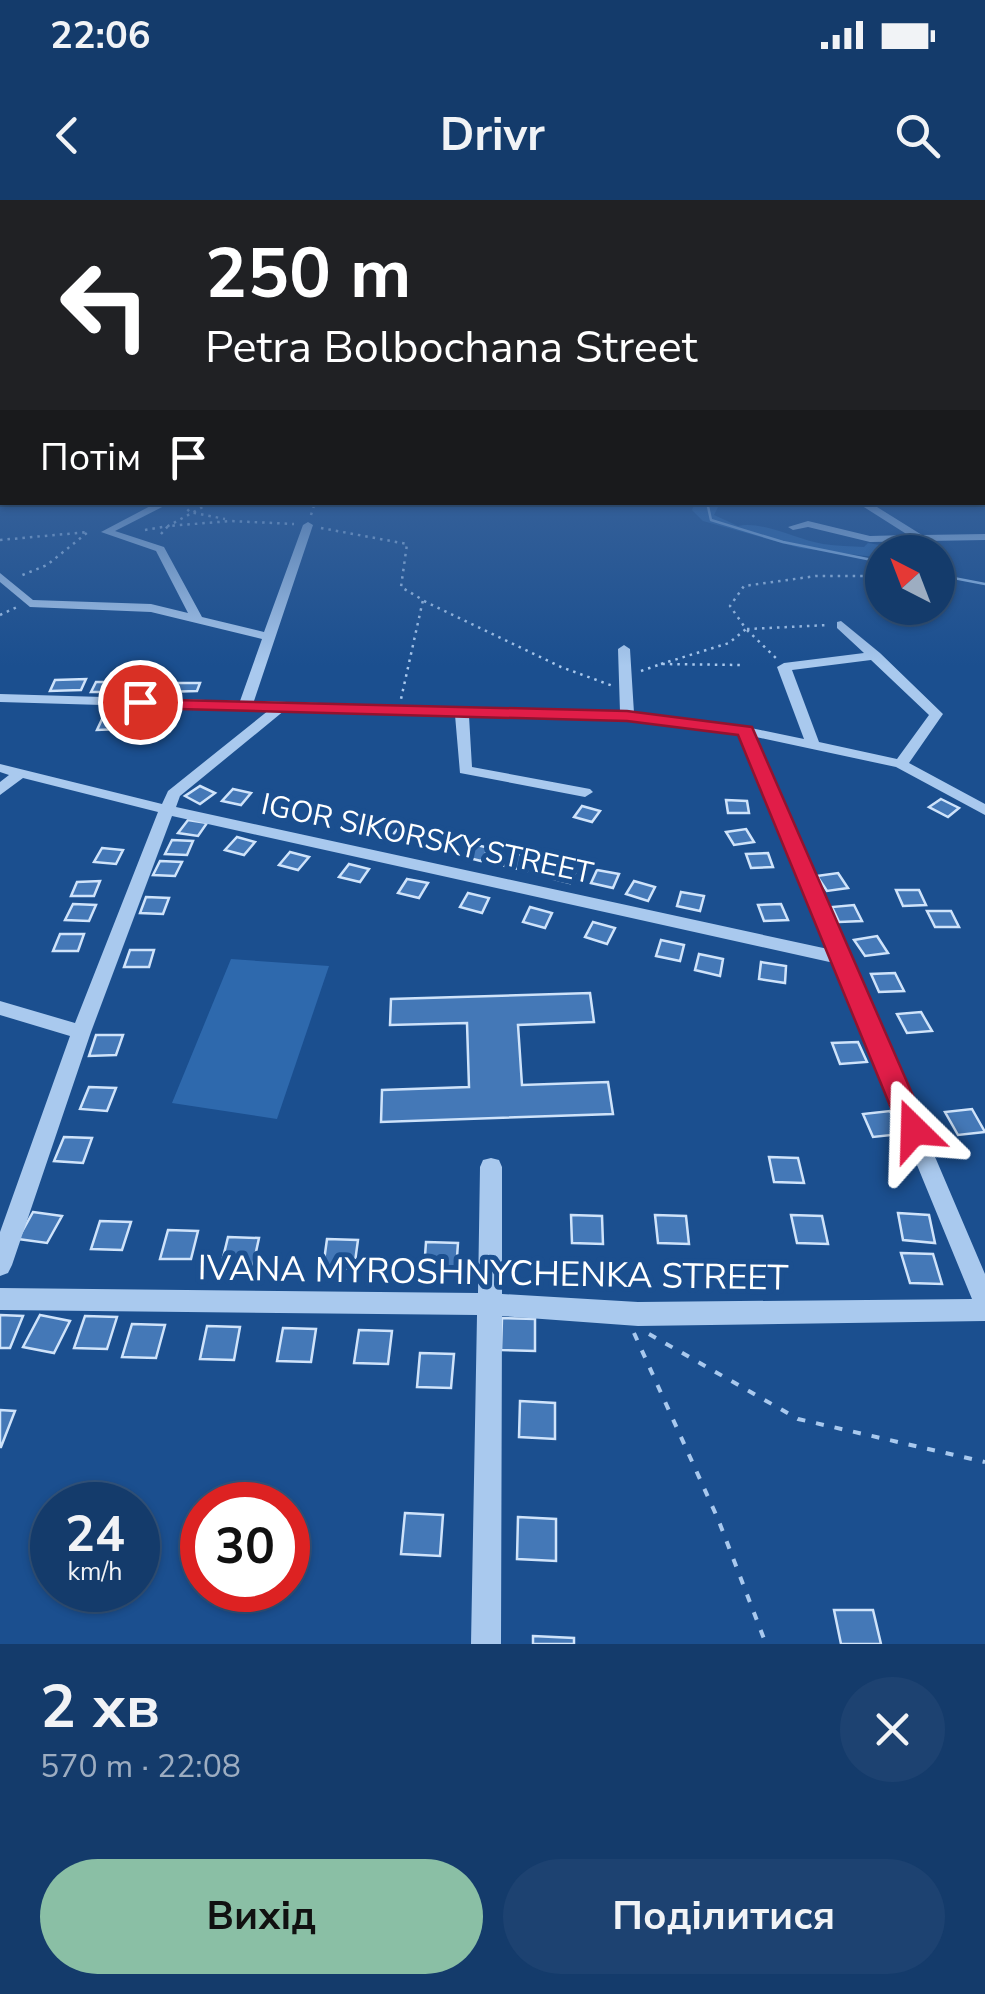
<!DOCTYPE html>
<html lang="uk">
<meta charset="utf-8">
<style>
body{margin:0;font-family:"Nunito Sans",sans-serif;background:#1d4271;color:#f1f3f6;height:100vh;display:flex;flex-direction:column;font-size:38px;white-space:nowrap}
*{box-sizing:border-box;margin:0}
p{font-size:32px;color:#9dadc1}
.icon{flex:none;width:55px;height:55px;fill:none;stroke:currentColor;stroke-width:2;stroke-linecap:round;stroke-linejoin:round}
.map{position:relative;height:1444px;overflow:hidden}
.sheet{display:flex;flex-direction:column;background:#143b6b;flex:1}
.sheet>*{flex:none}
.hud{position:absolute;left:0px;top:0px;width:985px;height:305px;box-shadow:0 2px 8px #0004,0 0 0 2px #33557e;background:#202124;color:#fff;overflow:hidden}
.needle{width:65px;rotate:318deg}
.fabs{position:absolute;left:865px;top:335px;display:grid;gap:20px}
.fabs a{display:grid;place-items:center;width:90px;height:90px;border-radius:50%;background:#143b6b;box-shadow:0 2px 8px #0004,0 0 0 2px #33557e;font-size:50px}
.speed{position:absolute;left:30px;top:1282px;display:flex;gap:20px;font-size:50px;font-weight:700;text-align:center}
.speed>*{display:grid;place-content:center;width:130px;height:130px;border-radius:50%;background:#143b6b;box-shadow:0 2px 8px #0004,0 0 0 2px #33557e;line-height:1}
.speed small{font-size:25px;font-weight:400}
.speed .limit{border:15px solid #d22;background:#fff;color:#111}
.pin{position:absolute;display:grid;place-items:center;width:85px;height:85px;color:#fff;margin:-42px;border:5px solid #fff;border-radius:50%;box-shadow:0 2px 10px #0007}
.me{position:absolute;width:110px;margin:-55px;rotate:338deg;stroke-linejoin:round;filter:drop-shadow(0 0 8px #0008)}
.turn{display:flex;align-items:center;gap:35px;height:210px;padding:0 40px;font-size:45px}
.turn .icon{width:130px;height:130px;stroke-width:2.5}
.turn b{display:block;font-size:70px;line-height:85px}
.then{display:flex;align-items:center;height:95px;padding:0 40px;background:#0003;gap:20px;font-size:38px}
.round{display:grid;place-items:center;flex:none;width:105px;height:105px;border-radius:52px;background:#1d4271}
.headline{display:flex;align-items:center;justify-content:space-between;height:170px;padding:0 40px}
h1{font-size:60px;font-weight:700;line-height:75px}
.cta{display:flex;gap:20px;margin-top:auto;padding:20px 40px}
.cta a{flex:1;height:115px;border-radius:60px;background:#8abfa5;color:#111;font-size:40px;font-weight:700;line-height:115px;text-align:center}
.cta a+a{background:#1d4271;color:#f1f3f6}
.status{display:flex;justify-content:space-between;align-items:center;height:70px;padding:0 50px;background:#143b6b;direction:ltr}
.status svg{height:28px;fill:currentColor}
header{display:flex;justify-content:space-between;align-items:center;height:130px;padding:0 40px;background:#143b6b;font-size:45px;font-weight:700}
.map>svg:first-child{display:block}
.green{fill:#2e69ad}
.lines{fill:none;stroke-linecap:round;stroke-linejoin:round}
.stream{stroke:#9cc4f0;stroke-width:2.5}
.building{fill:#4478b7;stroke:#cfe3fa;stroke-width:2.5}
.path-far1{stroke:#a9c9ee;stroke-width:2.5;stroke-dasharray:2.5 5;stroke-linecap:butt}
.path{stroke:#a9c9ee;stroke-width:4;stroke-dasharray:8 11;stroke-linecap:butt}
.minor{fill:#a9c9ee;fill-rule:evenodd}
.route{fill:#e11d48;stroke:#92132f;stroke-width:2.5}
.labels{text-anchor:middle;dominant-baseline:central;stroke-width:10;stroke-linejoin:round;paint-order:stroke}
.street-label{font-size:30px;fill:#fff;stroke:#1b4f8f}
.near-street-label{font-size:35px;fill:#fff;stroke:#1b4f8f}
</style>
<div class="status"><b>22:06</b><svg viewBox="0 0 49 12"><path d="M0 12V9h3v3zM5 12V6h3v6zM10 12V3h3v9zM15 12V0h3v12zM26 1h20v11H26zM47 4h2v5h-2z"/></svg></div>
<header><svg class="icon" aria-label="back" viewBox="0 0 24 24"><path d="M15 5l-7 7 7 7"/></svg>Drivr<svg class="icon" aria-label="search" viewBox="0 0 24 24"><circle cx="10" cy="10" r="6"/><path d="M15 15l6 6"/></svg></header>
<div class="map">
<svg width="985" height="1444" viewBox="0 0 985 1444">
<rect width="100%" height="100%" fill="#1b4f8f"/>
<g class="green">
<path d="M695,303H720L714,315L738,326C761,320 798,340 823,344C837,346 851,346 864,347L868,343L920,352H882V358L800,348L703,321L692,310Z"/>
<path d="M231,759L329,766L277,919L172,903Z"/>
</g>
<g class="lines">
<g class="stream">
<path d="M707,302L711,320L783,342L882,362"/>
<path d="M938,375L985,384"/>
</g>
</g>
<g class="building">
<path d="M86,479L81,490L50,491L55,480Z"/>
<path d="M96,482H125L121,492H91Z"/>
<path d="M167,483H200L197,491L164,492Z"/>
<path d="M104,515H129L123,529L97,530Z"/>
<path d="M166,517L163,528L140,529L144,518Z"/>
<path d="M200,586L215,593L200,604L185,596Z"/>
<path d="M233,589L251,593L241,605L222,601Z"/>
<path d="M941,599L959,608L948,617L929,607Z"/>
<path d="M726,600L747,601L749,613H728Z"/>
<path d="M582,606L600,611L592,622L574,617Z"/>
<path d="M315,607L334,611L325,623L305,619Z"/>
<path d="M367,615L386,619L377,632L358,627Z"/>
<path d="M188,620L207,623L198,636L178,633Z"/>
<path d="M400,626L419,631L410,644L390,638Z"/>
<path d="M746,629L754,642L734,645L726,632Z"/>
<path d="M438,631L459,635L453,648L432,644Z"/>
<path d="M237,637L255,642L244,655L225,650Z"/>
<path d="M172,640L193,641L187,655L165,654Z"/>
<path d="M469,643L489,648L481,661L461,656Z"/>
<path d="M102,648L123,650L116,664L94,662Z"/>
<path d="M290,652L309,657L298,670L279,665Z"/>
<path d="M513,653L533,658L527,671L505,666Z"/>
<path d="M768,653L773,667L751,668L746,654Z"/>
<path d="M160,661L182,662L175,676L153,675Z"/>
<path d="M349,664L369,669L360,682L339,677Z"/>
<path d="M555,664L577,669L570,683L549,678Z"/>
<path d="M597,670L619,674L613,688L591,683Z"/>
<path d="M838,673L848,688L827,691L817,676Z"/>
<path d="M407,679L428,683L419,698L398,693Z"/>
<path d="M100,681L94,696H71L77,682Z"/>
<path d="M634,681L655,687L648,701L626,694Z"/>
<path d="M896,690H919L926,705L903,706Z"/>
<path d="M681,692L704,696L700,711L677,706Z"/>
<path d="M468,693L489,698L482,713L460,707Z"/>
<path d="M146,697L169,698L163,714L140,713Z"/>
<path d="M73,704L96,705L89,721L65,720Z"/>
<path d="M781,704L788,720L764,721L758,705Z"/>
<path d="M854,705L862,721L839,722L832,707Z"/>
<path d="M530,707L552,713L545,728L523,722Z"/>
<path d="M927,711H951L959,727H935Z"/>
<path d="M593,722L615,728L607,744L585,737Z"/>
<path d="M60,734H84L78,751H53Z"/>
<path d="M877,736L888,753L865,756L854,740Z"/>
<path d="M661,740L684,745L680,761L656,756Z"/>
<path d="M130,750H154L149,767H124Z"/>
<path d="M699,754L723,759L720,776L695,770Z"/>
<path d="M761,762L786,766L785,783L759,779Z"/>
<path d="M895,773L904,791L879,792L871,774Z"/>
<path d="M590,793L594,822L518,825L522,885L608,882L613,914L381,922L382,890L469,887L467,823L390,825L391,799Z"/>
<path d="M921,812L932,831L907,833L897,814Z"/>
<path d="M96,835H123L116,855L89,856Z"/>
<path d="M858,842L867,862L840,864L832,843Z"/>
<path d="M89,887L116,888L107,911L80,909Z"/>
<path d="M972,909L985,932L958,935L945,912Z"/>
<path d="M890,911L901,934L873,937L863,914Z"/>
<path d="M64,937L92,938L83,963L54,961Z"/>
<path d="M769,957L798,958L804,983L774,982Z"/>
<path d="M33,1012L62,1016L47,1043L18,1039Z"/>
<path d="M898,1013L929,1015L935,1043L903,1040Z"/>
<path d="M571,1015L602,1016L603,1044L572,1043Z"/>
<path d="M655,1015L686,1016L689,1044L658,1043Z"/>
<path d="M791,1015L822,1016L828,1044L797,1043Z"/>
<path d="M100,1021L131,1022L122,1050L91,1049Z"/>
<path d="M168,1030L198,1031L191,1059H160Z"/>
<path d="M228,1037L259,1038L253,1066H221Z"/>
<path d="M327,1039L358,1040L354,1069L323,1068Z"/>
<path d="M426,1042L458,1043L456,1071L424,1070Z"/>
<path d="M901,1053L933,1054L942,1084L910,1083Z"/>
<path d="M0,1115L23,1116L10,1148H0Z"/>
<path d="M40,1115L70,1121L54,1153L23,1147Z"/>
<path d="M85,1116L117,1117L107,1149L74,1148Z"/>
<path d="M502,1118L535,1119V1151L501,1150Z"/>
<path d="M132,1124L165,1125L156,1158L122,1157Z"/>
<path d="M207,1126L240,1127L234,1160L200,1159Z"/>
<path d="M283,1128L316,1129L311,1162L277,1161Z"/>
<path d="M359,1130L392,1131L388,1164L354,1163Z"/>
<path d="M420,1153L454,1154L451,1188L417,1187Z"/>
<path d="M520,1201L555,1203V1239L519,1237Z"/>
<path d="M0,1210L15,1211L1,1247H0Z"/>
<path d="M405,1313L443,1315L440,1356L401,1354Z"/>
<path d="M518,1317L556,1319V1361L517,1359Z"/>
<path d="M834,1410H873L881,1444H841Z"/>
<path d="M533,1436L574,1438V1444H533Z"/>
</g>
<g class="lines">
<g class="path-far1">
<path d="M182,304L190,312L225,319"/>
<path d="M311,315L315,302"/>
<path d="M321,328L407,344L401,387L423,400L401,499"/>
<path d="M145,330L168,326L212,302"/>
<path d="M161,334L168,326L231,321L294,324"/>
<path d="M0,340L88,332L47,365L20,376"/>
<path d="M424,401L561,467L613,486"/>
<path d="M0,415L17,407"/>
<path d="M747,429L829,425"/>
<path d="M747,430L777,459"/>
<path d="M661,464L729,443L746,429L730,406L744,386L816,376H882"/>
<path d="M641,471L661,464L742,465"/>
</g>
<g class="path">
<path d="M634,1133L718,1319L766,1444"/>
<path d="M649,1134L798,1219L985,1262"/>
</g>
<g class="minor">
<rect x="982" y="290" width="3" height="6"/>
<path d="M158,302H172L115,331L164,347L202,417L264,432L303,325L308,322L313,325L254,501L620,512L618,449L624,445L630,449L634,513L746,527L804,539L777,467L784,463L864,453L837,428V422L841,421L880,453L943,514L909,563L985,604V615L896,567L756,537L985,1074V1121L638,1126L502,1116L501,1444H471L477,1115L0,1110V1088L478,1093L480,967L483,960L491,958L499,960L502,967V1094L638,1102L972,1099L834,763L172,616L91,832L12,1065L8,1073L0,1076V1032L70,836L0,815V801L75,823L158,612L23,578L0,595V582L9,575L0,572V564L162,604L168,591L269,510L0,502V494L240,501L262,439L151,412L30,407L0,382V373L33,400L151,404L188,413L156,351L101,332ZM871,460L929,515L897,559L819,542L792,470ZM285,510L455,515L460,573L585,597L593,592L590,589L472,567L469,516L627,520L740,535L828,749L176,607L180,596Z"/>
<path d="M856,302H869L922,335L985,334V340L870,342L808,327L793,330L788,327L808,321L870,336L908,335Z"/>
</g>
</g>
<linearGradient id="sky" x2="0" y2="1"><stop stop-color="#0f2b4f"/><stop offset="0.57" stop-color="#39639b"/><stop offset="1" stop-color="#39639b" stop-opacity="0"/></linearGradient>
<rect width="985" height="466" fill="url(#sky)"/>
<path class="route" d="M134,499L627,511L752,527L928,930L924,939H904L900,930L738,535L627,521L140,508L134,506Z"/>
<g class="labels">
<g class="street-label">
<text transform="translate(427 639) rotate(12)">IGOR SIKORSKY STREET</text>
</g>
<g class="near-street-label">
<text transform="translate(493 1073) rotate(1)">IVANA MYROSHNYCHENKA STREET</text>
</g>
</g>
</svg>
<div class="fabs">
<a><svg class="needle" viewBox="-14 -14 28 28"><path d="M0-13l5 13h-10z" fill="#e53935"/><path d="M0 13l5-13h-10z" fill="#9dadc1"/></svg></a>
</div>
<div class="speed"><div>24<small>km/h</small></div><div class="limit">30</div></div>
<div class="pin" style="left:140px;top:502px;background:#d93025"><svg class="icon" aria-label="arrive" viewBox="0 0 24 24"><path d="M6 21V4h12l-3 4 3 4H6"/></svg></div>
<svg class="me" style="left:914px;top:930px" viewBox="-20 -20 40 40"><path d="M0-17L14 15 0 8-14 15z" fill="#e11d48" stroke="#fff" stroke-width="4"/></svg>
<div class="hud">
<div class="turn"><svg class="icon" aria-label="left" viewBox="0 0 24 24"><path d="M17 20v-9H6M10 6l-5 5 5 5"/></svg><div><b>250 m</b>Petra Bolbochana Street</div></div>
<div class="then">Потім<svg class="icon" aria-label="arrive" viewBox="0 0 24 24"><path d="M6 21V4h12l-3 4 3 4H6"/></svg></div>
</div>
</div>
<section class="sheet">
<div class="headline"><div><h1>2 хв</h1><p>570 m · 22:08</p></div><a class="round"><svg class="icon" aria-label="close" viewBox="0 0 24 24"><path d="M6 6l12 12M18 6L6 18"/></svg></a></div>
<div class="cta"><a>Вихід</a><a>Поділитися</a></div>
</section>
